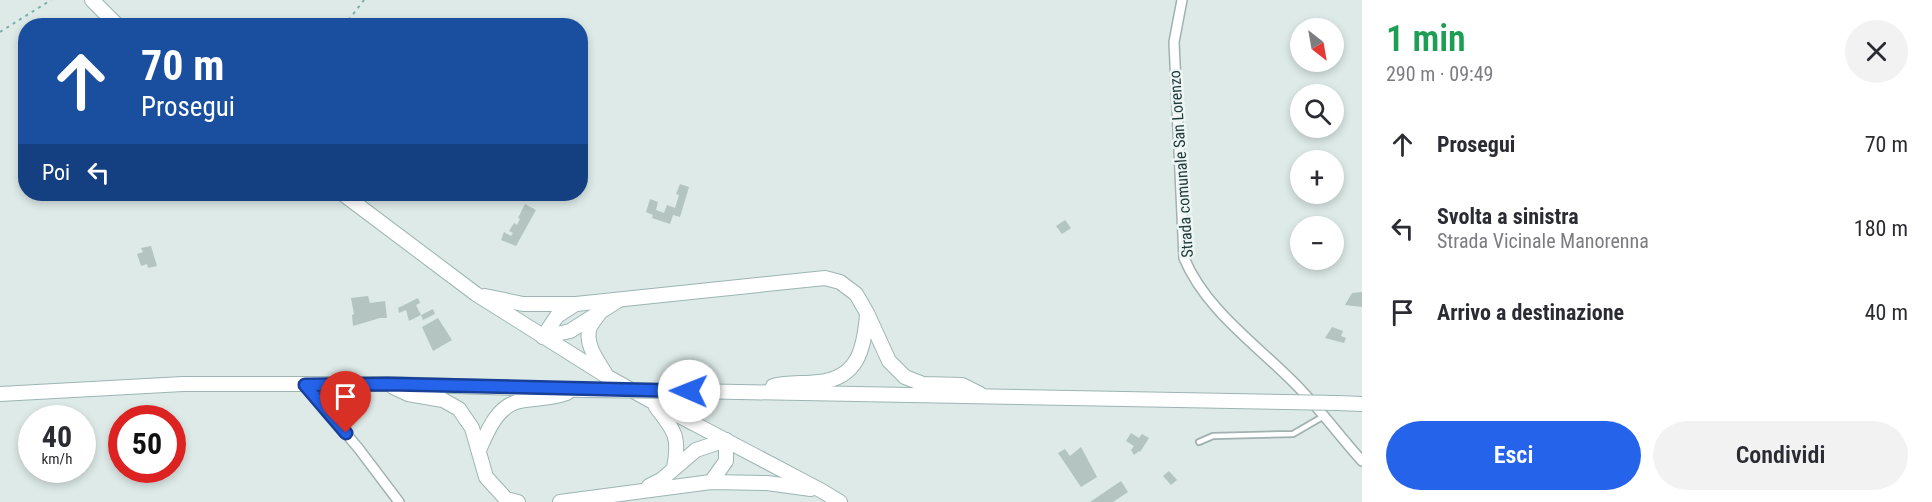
<!DOCTYPE html>
<html lang="it">
<meta charset="utf-8">
<style>
body{margin:0;font-family:"Roboto Condensed",sans-serif;background:#f2f2f3;color:#2b2b33;height:100vh;display:flex;flex-direction:column;font-size:22px;white-space:nowrap}
*{box-sizing:border-box;margin:0}
p{font-size:20px;color:#7c7c81}
.icon{flex:none;width:33px;height:33px;fill:none;stroke:currentColor;stroke-width:2;stroke-linecap:round;stroke-linejoin:round}
.map{position:relative;flex:1;overflow:hidden}
.drawer{display:flex;flex-direction:column;background:#fff;width:570px}
.drawer>*{flex:none}
.hud{position:absolute;left:18px;top:18px;width:570px;height:183px;border-radius:24px;box-shadow:0 3px 9px #0003;background:#1a4fa0;color:#fff;overflow:hidden}
.needle{width:39px;rotate:149deg}
.buttons{position:absolute;left:1290px;top:18px;display:grid;gap:12px}
.buttons a{display:grid;place-items:center;width:54px;height:54px;border-radius:50%;background:#fff;box-shadow:0 3px 9px #0003;font-size:30px}
.speed{position:absolute;left:18px;top:405px;display:flex;gap:12px;font-size:30px;font-weight:700;text-align:center}
.speed>*{display:grid;place-content:center;width:78px;height:78px;border-radius:50%;background:#fff;box-shadow:0 3px 9px #0003;line-height:1}
.speed small{font-size:15px;font-weight:400}
.speed .limit{border:9px solid #d22;background:#fff;color:#111}
.pin{position:absolute;display:grid;place-items:center;width:51px;height:51px;color:#fff;margin:-62px -26px;border-radius:50% 50% 50% 0;rotate:-45deg;box-shadow:0 0 6px #0007}
.pin .icon{rotate:45deg}
.me{position:absolute;width:66px;margin:-33px;rotate:271deg;stroke-linejoin:round;filter:drop-shadow(0 0 4px #0008)}
.turn{display:flex;align-items:center;gap:21px;height:126px;padding:0 24px;font-size:27px}
.turn .icon{width:78px;height:78px;stroke-width:2.5}
.turn b{display:block;font-size:42px;line-height:51px}
.then{display:flex;align-items:center;height:57px;padding:0 24px;background:#0003;gap:12px;font-size:22px}
.round{display:grid;place-items:center;flex:none;width:63px;height:63px;border-radius:32px;background:#f2f2f3}
.overview{display:flex;align-items:center;justify-content:space-between;height:102px;padding:0 24px}
h1{font-size:36px;font-weight:600;line-height:45px;color:#1e9e55}
.button{display:flex;gap:12px;margin-top:auto;padding:12px 24px}
.button a{flex:1;height:69px;border-radius:36px;background:#2563eb;color:#fff;font-size:24px;font-weight:600;line-height:69px;text-align:center}
.button a+a{background:#f2f2f3;color:#2b2b33}
ul{padding:0;list-style:none}
li{display:flex;align-items:center;gap:18px;height:84px;padding:0 24px}
li div{flex:1}
li b{display:block;font-size:22px}
li em{font-style:normal}
main{display:flex;flex:1;min-height:0}
.map>svg:first-child{display:block}
.building{fill:#b3c4c1}
.lines{fill:none;stroke-linecap:round;stroke-linejoin:round}
.lane-casing{stroke:#a0b1af;stroke-width:8}
.street-casing{stroke:#a0b1af;stroke-width:12}
.secondary-casing{stroke:#9cb5b3;stroke-width:16}
.path{stroke:#7daeac;stroke-width:2;stroke-dasharray:3 4.5;stroke-linecap:butt}
.lane{stroke:#fff;stroke-width:4.5}
.street{stroke:#fff;stroke-width:9}
.secondary{stroke:#fff;stroke-width:14}
.secondary-bridge-casing{stroke:#9cb5b3;stroke-width:16;stroke-linecap:butt}
.secondary-bridge{stroke:#fff;stroke-width:14}
.route-casing{stroke:#184099;stroke-width:15}
.route{stroke:#2563eb;stroke-width:10}
.labels{text-anchor:middle;dominant-baseline:central;stroke-width:5;stroke-linejoin:round;paint-order:stroke}
.street-label{font-size:16px;fill:#1f3939;stroke:#edf6f4}
</style>
<main>
<div class="map">
<svg width="1362" height="502" viewBox="0 0 1362 502">
<rect width="100%" height="100%" fill="#ddeae7"/>
<g class="building">
<path d="M680,184L689,187L680,217L673,215L670,224L652,218L653,215L646,212L650,199L658,202L656,210L664,213L667,205L675,208L679,195L676,194Z"/>
<path d="M525,204L536,210L516,246L501,240L504,232L511,236L513,233L509,231L514,223L517,225L520,219L518,218Z"/>
<path d="M1065,220L1071,228L1062,234L1056,226Z"/>
<path d="M151,246L157,266L148,268L147,264L141,266L137,254L143,252L141,248Z"/>
<path d="M1362,292V307L1345,305L1352,293Z"/>
<path d="M368,296L370,303L385,301L387,318H380L353,326L352,315L354,314L351,298Z"/>
<path d="M418,298L420,303L416,305L421,315L409,321L406,310L399,313L398,308Z"/>
<path d="M433,309L435,314L423,320L421,315Z"/>
<path d="M438,318L452,340L433,351L422,327Z"/>
<path d="M1332,327L1343,331L1341,336L1346,338L1344,343L1325,338Z"/>
<path d="M1131,433L1139,438L1142,434L1149,438L1140,452L1139,451L1134,455L1131,450L1134,446L1126,441Z"/>
<path d="M1081,447L1097,477L1081,487L1058,453L1065,449L1070,456Z"/>
<path d="M1169,471L1177,480L1171,485L1163,476Z"/>
<path d="M1121,481L1128,492L1113,502H1090Z"/>
</g>
<g class="lines">
<g class="lane-casing">
<path id="lane" d="M1199,442L1213,436L1293,434L1324,416"/>
</g>
<g class="street-casing">
<g id="street">
<path d="M1182,0L1174,42L1184,258C1207,313 1263,349 1302,391C1323,413 1341,438 1362,461"/>
<path d="M305,385L359,449L399,502"/>
</g>
</g>
<g class="secondary-casing">
<g id="secondary">
<path d="M92,0L118,26"/>
<path d="M343,194L476,294L608,377L653,402L822,491L840,502"/>
<path d="M485,296L523,304H576L825,278L840,282L856,294L867,313L889,361L905,377L923,384L962,385L980,394"/>
<path d="M599,314C596,318 592,323 590,327C584,343 597,360 605,373"/>
<path d="M543,337L570,331L619,300"/>
<path d="M543,337L557,316L574,305"/>
<path d="M773,386C788,382 803,384 819,382C858,378 864,349 867,315"/>
<path d="M393,387L408,394L443,400L459,409L472,428L486,477L506,499L518,502"/>
<path d="M689,391L1285,402"/>
<path d="M0,394L183,384H388L584,390"/>
<path d="M1337,403L1362,404"/>
<path d="M656,407C675,431 680,437 674,468"/>
<path d="M479,450C488,430 497,406 520,401C537,398 550,399 567,393"/>
<path d="M711,482L726,461V440"/>
<path d="M649,486L661,480L696,450L726,440"/>
<path d="M560,502L711,482L767,483L811,489"/>
</g>
</g>
<g class="path">
<path d="M344,26L364,0"/>
<path d="M0,32L51,0"/>
</g>
<use href="#lane" class="lane"/>
<use href="#street" class="street"/>
<use href="#secondary" class="secondary"/>
<g class="secondary-bridge-casing">
<g id="secondary-bridge">
<path d="M584,390L689,391"/>
<path d="M1285,402L1337,403"/>
</g>
</g>
<use href="#secondary-bridge" class="secondary-bridge"/>
</g>
<g class="lines">
<g class="route-casing">
<path id="route" d="M346,433L305,385L388,384L689,391"/>
</g>
<use href="#route" class="route"/>
</g>
<g class="labels">
<g class="street-label">
<text transform="translate(1181 164) rotate(-94)">Strada comunale San Lorenzo</text>
</g>
</g>
</svg>
<div class="buttons">
<a><svg class="needle" viewBox="-14 -14 28 28"><path d="M0-13l5 13h-10z" fill="#e53935"/><path d="M0 13l5-13h-10z" fill="#7c7c81"/></svg></a>
<a><svg class="icon" aria-label="search" viewBox="0 0 24 24"><circle cx="10" cy="10" r="6"/><path d="M15 15l6 6"/></svg></a>
<a>+</a>
<a>−</a>
</div>
<div class="speed"><div>40<small>km/h</small></div><div class="limit">50</div></div>
<div class="pin" style="left:346px;top:433px;background:#d93025"><svg class="icon" aria-label="arrive" viewBox="0 0 24 24"><path d="M6 21V4h12l-3 4 3 4H6"/></svg></div>
<svg class="me" style="left:689px;top:391px" viewBox="-20 -20 40 40"><circle r="19" fill="#fff"/><path d="M0-13L10 11 0 6-10 11z" fill="#2563eb"/></svg>
<div class="hud">
<div class="turn"><svg class="icon" aria-label="ahead" viewBox="0 0 24 24"><path d="M12 20V5M6 11l6-6 6 6"/></svg><div><b>70 m</b>Prosegui</div></div>
<div class="then">Poi<svg class="icon" aria-label="left" viewBox="0 0 24 24"><path d="M17 20v-9H6M10 6l-5 5 5 5"/></svg></div>
</div>
</div>
<section class="drawer">
<div class="overview"><div><h1>1 min</h1><p>290 m · 09:49</p></div><a class="round"><svg class="icon" aria-label="close" viewBox="0 0 24 24"><path d="M6 6l12 12M18 6L6 18"/></svg></a></div>
<ul>
<li><svg class="icon" aria-label="ahead" viewBox="0 0 24 24"><path d="M12 20V5M6 11l6-6 6 6"/></svg><div><b>Prosegui</b></div><em>70 m</em></li>
<li><svg class="icon" aria-label="left" viewBox="0 0 24 24"><path d="M17 20v-9H6M10 6l-5 5 5 5"/></svg><div><b>Svolta a sinistra</b><p>Strada Vicinale Manorenna</p></div><em>180 m</em></li>
<li><svg class="icon" aria-label="arrive" viewBox="0 0 24 24"><path d="M6 21V4h12l-3 4 3 4H6"/></svg><div><b>Arrivo a destinazione</b></div><em>40 m</em></li>
</ul>
<div class="button"><a>Esci</a><a>Condividi</a></div>
</section>
</main>
